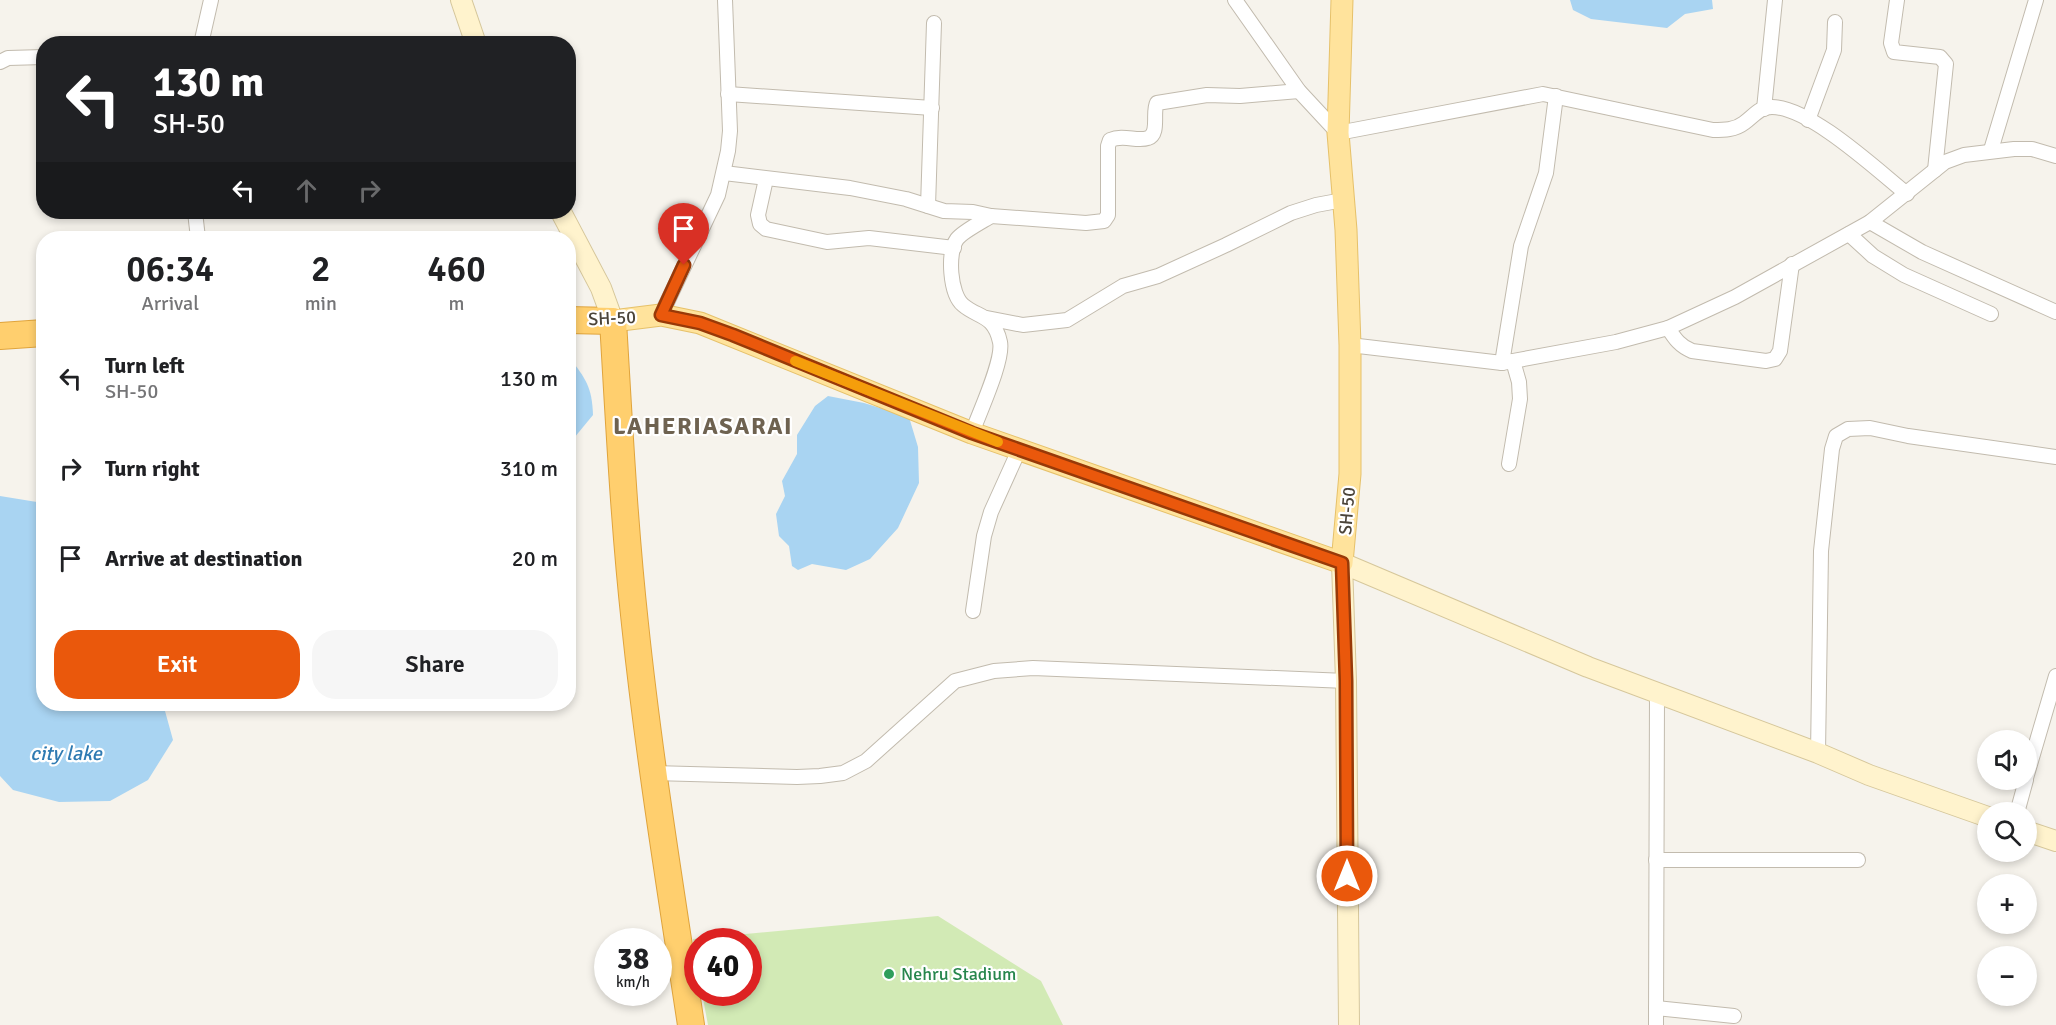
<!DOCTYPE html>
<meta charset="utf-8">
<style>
body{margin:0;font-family:Signika,sans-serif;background:#f6f6f6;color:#202124;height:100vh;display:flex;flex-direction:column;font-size:22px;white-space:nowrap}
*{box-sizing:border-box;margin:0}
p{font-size:20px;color:#757577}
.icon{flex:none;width:33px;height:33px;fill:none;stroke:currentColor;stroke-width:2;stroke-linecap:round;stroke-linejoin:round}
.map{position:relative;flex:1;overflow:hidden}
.details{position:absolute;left:36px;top:231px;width:540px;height:480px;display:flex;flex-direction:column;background:#fff;border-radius:24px;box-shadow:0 3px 9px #0003}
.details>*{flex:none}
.top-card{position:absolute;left:36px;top:36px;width:540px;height:183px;border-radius:24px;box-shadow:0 3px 9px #0003;background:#202124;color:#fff;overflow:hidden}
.controls{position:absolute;left:1977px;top:730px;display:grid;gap:12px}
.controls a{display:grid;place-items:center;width:60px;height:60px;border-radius:50%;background:#fff;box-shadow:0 3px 9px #0003;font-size:30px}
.speed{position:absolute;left:594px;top:928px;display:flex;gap:12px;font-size:30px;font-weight:700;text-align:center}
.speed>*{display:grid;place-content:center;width:78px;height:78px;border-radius:50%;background:#fff;box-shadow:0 3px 9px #0003;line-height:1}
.speed small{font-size:15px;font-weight:400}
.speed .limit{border:9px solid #d22;background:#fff;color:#111}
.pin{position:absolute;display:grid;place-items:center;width:51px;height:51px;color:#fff;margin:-62px -26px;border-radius:50% 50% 50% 0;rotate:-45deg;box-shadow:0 0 6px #0007}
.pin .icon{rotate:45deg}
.me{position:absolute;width:66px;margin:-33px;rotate:0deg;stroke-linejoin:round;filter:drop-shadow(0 0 4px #0008)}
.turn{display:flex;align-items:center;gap:21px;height:126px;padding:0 18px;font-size:27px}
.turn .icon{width:78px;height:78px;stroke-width:2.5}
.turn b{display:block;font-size:42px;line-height:51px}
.lanes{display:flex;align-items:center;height:57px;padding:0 18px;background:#0003;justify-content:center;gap:30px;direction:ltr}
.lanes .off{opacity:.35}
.eta{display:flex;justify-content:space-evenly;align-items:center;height:102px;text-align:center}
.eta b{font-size:36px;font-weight:600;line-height:42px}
.button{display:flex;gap:12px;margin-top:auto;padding:12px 18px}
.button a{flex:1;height:69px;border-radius:24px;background:#ea580c;color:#fff;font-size:24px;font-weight:600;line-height:69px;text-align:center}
.button a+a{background:#f6f6f6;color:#202124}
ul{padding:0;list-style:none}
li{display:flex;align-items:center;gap:18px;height:90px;padding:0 18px}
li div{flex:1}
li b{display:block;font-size:22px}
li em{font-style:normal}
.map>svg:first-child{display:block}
.green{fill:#d2eab5}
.water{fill:#a9d4f2}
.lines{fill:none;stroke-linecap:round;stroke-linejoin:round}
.street-casing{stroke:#c2bbae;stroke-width:16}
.secondary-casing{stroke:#d6c79b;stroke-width:22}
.primary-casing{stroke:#e6c16a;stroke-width:23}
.highway-casing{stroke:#e0a43c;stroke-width:28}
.street{stroke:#fff;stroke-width:14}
.secondary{stroke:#fff3cd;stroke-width:20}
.primary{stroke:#ffe39c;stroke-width:21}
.highway{stroke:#ffcf6e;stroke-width:26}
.route-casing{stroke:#983908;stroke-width:15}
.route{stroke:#ea580c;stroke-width:10}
.slow{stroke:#f59e0b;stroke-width:10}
.leisure-dot{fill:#2e9e5b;stroke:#fff;stroke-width:2}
.labels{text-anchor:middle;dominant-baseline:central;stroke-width:4.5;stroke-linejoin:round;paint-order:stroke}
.street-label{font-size:18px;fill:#4b4439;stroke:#fff}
.leisure-label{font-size:18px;fill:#27864d;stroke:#fff;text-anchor:start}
.water-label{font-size:20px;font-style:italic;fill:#2e7ab2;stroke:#fff}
.district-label{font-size:24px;font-weight:bold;letter-spacing:1.5px;fill:#6e6250;stroke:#fff}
</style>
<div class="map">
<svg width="2056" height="1025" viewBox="0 0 2056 1025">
<rect width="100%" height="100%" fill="#f6f3ec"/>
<path class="green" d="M938,916L1041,981L1063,1025H708L702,993H748V942H698L697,967L693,939Z"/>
<g class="water">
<path d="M1570,0H1712L1713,9L1685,14L1667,28L1591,19L1573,10Z"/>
<path d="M569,357C586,379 592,387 593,415L574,438L569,440Z"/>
<path d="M828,396L864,403L909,417L918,447L919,483L898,528L870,559L846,570L812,564L798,570L792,566L789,546L779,536L776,514L785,496L782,481L797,454V435L815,406Z"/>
<path d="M0,496L43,503L44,704H167L165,711L173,740L148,780L110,801L59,802L13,790L0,776Z"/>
</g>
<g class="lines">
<g class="street-casing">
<g id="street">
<path d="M1235,0L1299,91L1338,133L1543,94L1713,130C1724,130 1735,130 1744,123C1754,116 1759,107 1772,107C1810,107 1877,170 1907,194"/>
<path d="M1897,0L1891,43L1894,52L1940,57L1946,64L1935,170"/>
<path d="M201,44L211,0"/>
<path d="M0,62L8,58L44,57"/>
<path d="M728,94L932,108"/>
<path d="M1764,109L1775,0"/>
<path d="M1808,120L1834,50L1835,22"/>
<path d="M1991,150L2036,0"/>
<path d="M724,173L850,188L906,199L944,211L973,212L991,216C983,221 962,232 957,239C947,253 950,294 963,305C978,318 994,314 1000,342C1004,360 979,413 972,433"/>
<path d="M766,179L758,215L760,224L766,229L827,242L869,238L954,248"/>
<path d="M928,206L934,23"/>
<path d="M195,212L198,238"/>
<path d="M991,216L1086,223L1104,221L1108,215V146L1110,140C1124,134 1137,142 1148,138C1160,134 1152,112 1157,103L1207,95L1240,96L1299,91"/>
<path d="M1870,222L1922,252L2056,312"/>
<path d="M1849,234L1873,256L1904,275L1991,314"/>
<path d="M661,315L718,195L728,151L730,131L725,0"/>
<path d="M987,318L1023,325L1067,320L1123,286L1158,276L1226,245L1291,213L1316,205L1343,200"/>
<path d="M1668,328C1675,339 1680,346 1692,351L1766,361L1775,359L1780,351L1792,264"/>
<path d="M1350,345L1502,363L1616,342L1668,328L1735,297L1870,222L1945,162L1964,155L2014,149H2032L2056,156"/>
<path d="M1502,363L1521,246L1546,173L1556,96"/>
<path d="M1509,464L1520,399L1519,382L1513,361"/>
<path d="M973,611L984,536L991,512L1019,450"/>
<path d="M1818,753L1821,551L1832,449L1836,436L1848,429L1870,428L1908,436L2056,457"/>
<path d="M653,773L797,777L820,776L843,773L866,761L955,681L994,671L1033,668L1346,681"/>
<path d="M2026,778L2056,676"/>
<path d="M2017,813L2026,780"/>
<path d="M1656,860H1858"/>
<path d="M1656,1008L1734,1016"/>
<path d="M1656,1025L1657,692"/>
</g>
</g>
<g class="secondary-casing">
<g id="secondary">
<path d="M461,0L476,44"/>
<path d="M561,212L601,288L613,321"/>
<path d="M2026,831L2056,841"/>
<path d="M1349,1025L1346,681L1342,563L1588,667L1818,753L1869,775L1988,817"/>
</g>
</g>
<g class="primary-casing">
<path id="primary" d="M613,321L661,315L700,323L972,433L1342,563L1350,474V345L1346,230L1338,133L1342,0"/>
</g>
<g class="highway-casing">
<g id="highway">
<path d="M568,320L613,321C619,422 624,523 635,624C649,758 671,892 691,1025"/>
<path d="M0,336L44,333"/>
</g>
</g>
<use href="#street" class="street"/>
<use href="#secondary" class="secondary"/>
<use href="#primary" class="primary"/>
<use href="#highway" class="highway"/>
</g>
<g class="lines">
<g class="route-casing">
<path id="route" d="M684,265L661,315L700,323L733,335L972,433L1342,563L1346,681L1347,876"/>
</g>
<use href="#route" class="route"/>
<path class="slow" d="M795,361L998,442"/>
</g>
<circle class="leisure-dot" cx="889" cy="974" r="6"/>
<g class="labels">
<g class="street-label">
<text transform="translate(612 318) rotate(-3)">SH-50</text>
<text transform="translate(1347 511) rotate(-85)">SH-50</text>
</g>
<g class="leisure-label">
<text x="901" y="974">Nehru Stadium</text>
</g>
<g class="water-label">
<text x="66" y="753">city lake</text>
</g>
<g class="district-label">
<text x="703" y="426">LAHERIASARAI</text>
</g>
</g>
</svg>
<div class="controls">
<a><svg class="icon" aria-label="sound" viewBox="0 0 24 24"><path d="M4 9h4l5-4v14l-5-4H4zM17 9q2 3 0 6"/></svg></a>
<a><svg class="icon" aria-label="search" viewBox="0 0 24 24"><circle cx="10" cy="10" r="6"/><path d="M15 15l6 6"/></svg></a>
<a>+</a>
<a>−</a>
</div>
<div class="speed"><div>38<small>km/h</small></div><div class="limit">40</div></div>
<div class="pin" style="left:684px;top:265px;background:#d93025"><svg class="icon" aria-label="arrive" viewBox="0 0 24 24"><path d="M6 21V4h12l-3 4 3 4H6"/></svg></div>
<svg class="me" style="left:1347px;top:876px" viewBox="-20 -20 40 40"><circle r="17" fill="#ea580c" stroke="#fff" stroke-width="3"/><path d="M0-11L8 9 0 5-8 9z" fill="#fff"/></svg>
<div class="top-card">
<div class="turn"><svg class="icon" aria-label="left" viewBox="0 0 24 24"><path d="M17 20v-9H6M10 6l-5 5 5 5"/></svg><div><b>130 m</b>SH-50</div></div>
<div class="lanes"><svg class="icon" aria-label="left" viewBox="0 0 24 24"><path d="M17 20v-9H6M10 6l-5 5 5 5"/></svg><svg class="icon off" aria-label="ahead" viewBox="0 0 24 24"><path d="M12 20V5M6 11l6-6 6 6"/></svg><svg class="icon off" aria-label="right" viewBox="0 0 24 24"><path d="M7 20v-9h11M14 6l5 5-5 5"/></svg></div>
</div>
<section class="details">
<div class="eta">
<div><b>06:34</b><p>Arrival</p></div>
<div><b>2</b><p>min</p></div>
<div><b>460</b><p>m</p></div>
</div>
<ul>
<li><svg class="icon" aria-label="left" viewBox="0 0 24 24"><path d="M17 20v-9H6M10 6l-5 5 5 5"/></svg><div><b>Turn left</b><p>SH-50</p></div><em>130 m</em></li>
<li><svg class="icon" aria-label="right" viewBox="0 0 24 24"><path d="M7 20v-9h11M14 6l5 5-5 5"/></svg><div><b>Turn right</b></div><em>310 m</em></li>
<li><svg class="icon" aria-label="arrive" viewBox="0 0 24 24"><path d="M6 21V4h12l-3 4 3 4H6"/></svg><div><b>Arrive at destination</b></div><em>20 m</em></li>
</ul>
<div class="button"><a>Exit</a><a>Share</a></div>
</section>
</div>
